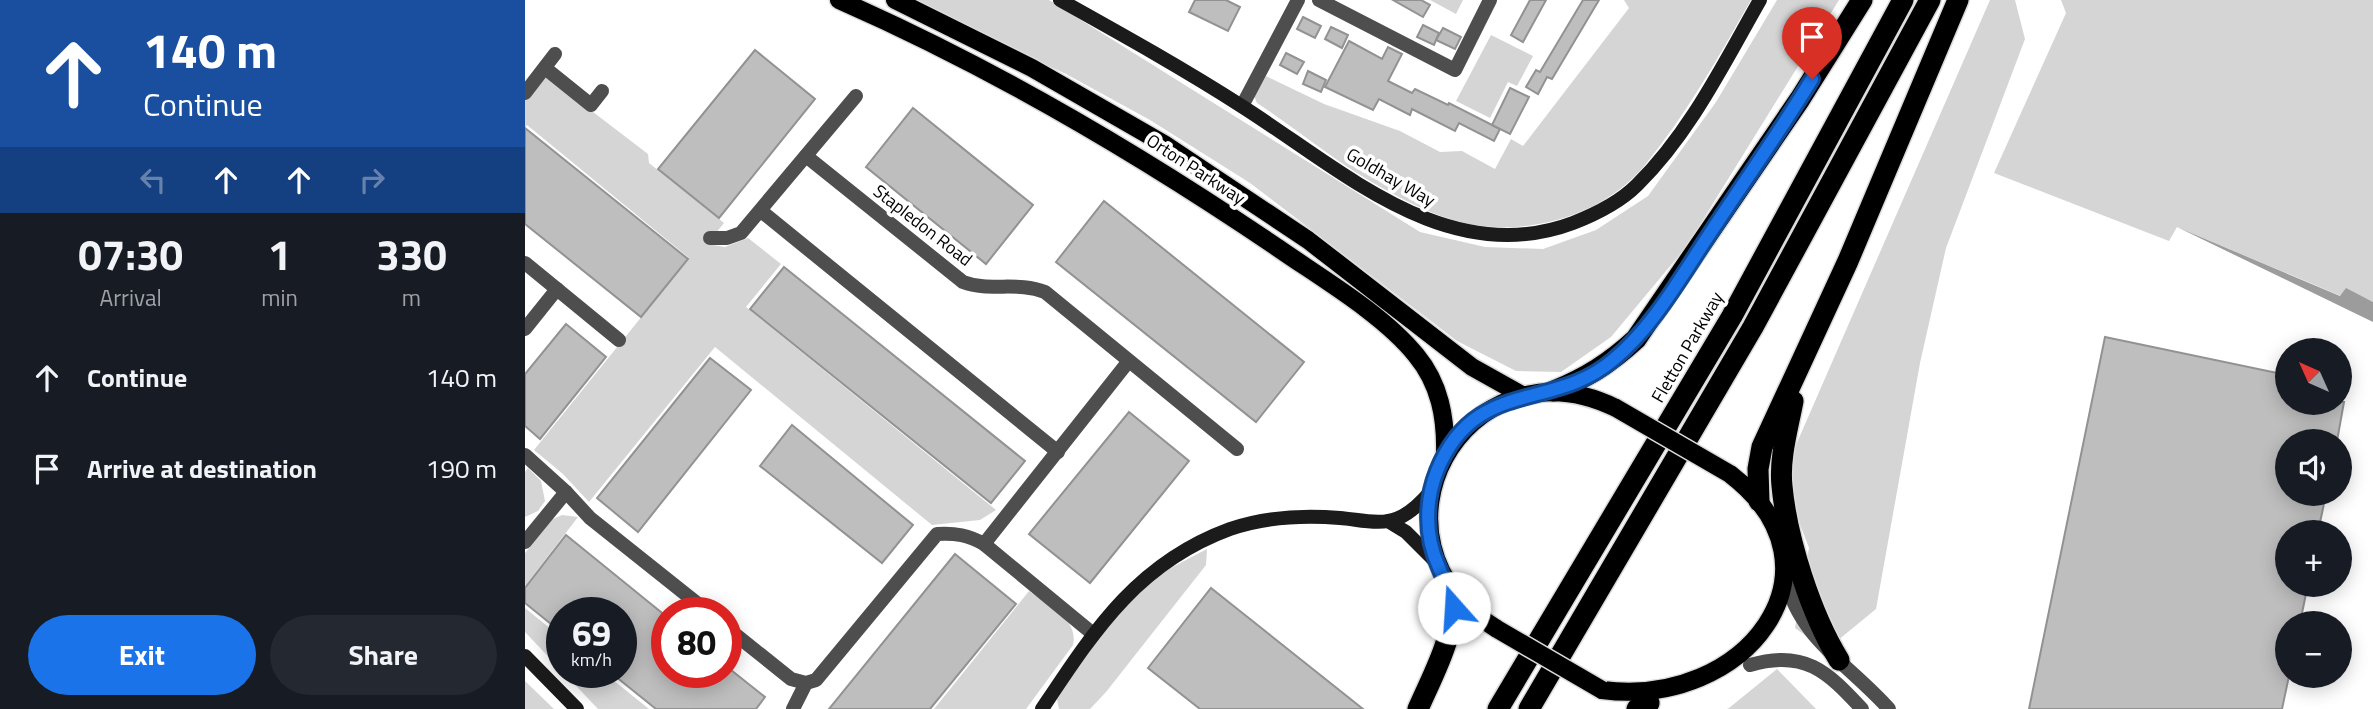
<!DOCTYPE html>
<meta charset="utf-8">
<style>
body{margin:0;font-family:"Titillium Web",sans-serif;background:#242831;color:#f1f3f6;height:100vh;display:flex;flex-direction:column;font-size:26px;white-space:nowrap}
*{box-sizing:border-box;margin:0}
p{font-size:23px;color:#9ea1a6}
.icon{flex:none;width:38px;height:38px;fill:none;stroke:currentColor;stroke-width:2;stroke-linecap:round;stroke-linejoin:round}
.map{position:relative;flex:1;overflow:hidden}
.drawer{display:flex;flex-direction:column;background:#171b24;width:525px}
.drawer>*{flex:none}
.top-card{background:#1a4fa0;color:#fff;overflow:hidden}
.needle{width:46px;rotate:315deg}
.buttons{position:absolute;left:1750px;top:338px;display:grid;gap:14px}
.buttons a{display:grid;place-items:center;width:77px;height:77px;border-radius:50%;background:#171b24;box-shadow:0 4px 18px #0003;font-size:35px}
.speed{position:absolute;left:21px;top:597px;display:flex;gap:14px;font-size:35px;font-weight:700;text-align:center}
.speed>*{display:grid;place-content:center;width:91px;height:91px;border-radius:50%;background:#171b24;box-shadow:0 4px 18px #0003;line-height:1}
.speed small{font-size:18px;font-weight:400}
.speed .limit{border:10px solid #d22;background:#fff;color:#111}
.pin{position:absolute;display:grid;place-items:center;width:60px;height:60px;color:#fff;margin:-72px -30px;border-radius:50% 50% 50% 0;rotate:-45deg;box-shadow:0 0 7px #0007}
.pin .icon{rotate:45deg}
.me{position:absolute;width:77px;margin:-38px;rotate:341deg;stroke-linejoin:round;filter:drop-shadow(0 0 5px #0008)}
.turn{display:flex;align-items:center;gap:24px;height:147px;padding:0 28px;font-size:32px}
.turn .icon{width:91px;height:91px;stroke-width:2.5}
.turn b{display:block;font-size:49px;line-height:60px}
.lanes{display:flex;align-items:center;height:66px;padding:0 28px;background:#0003;justify-content:center;gap:35px;direction:ltr}
.lanes .off{opacity:.35}
.eta{display:flex;justify-content:space-evenly;align-items:center;height:119px;text-align:center}
.eta b{font-size:42px;font-weight:700;line-height:49px}
.action{display:flex;gap:14px;margin-top:auto;padding:14px 28px}
.action a{flex:1;height:80px;border-radius:42px;background:#1a73e8;color:#fff;font-size:28px;font-weight:700;line-height:80px;text-align:center}
.action a+a{background:#242831;color:#f1f3f6}
ul{padding:0;list-style:none}
li{display:flex;align-items:center;gap:21px;height:91px;padding:0 28px}
li div{flex:1}
li b{display:block;font-size:26px}
li em{font-style:normal}
main{display:flex;flex:1;min-height:0}
.map>svg:first-child{display:block}
.green{fill:#d5d5d5}
.water{fill:#9c9c9c}
.building{fill:#bebebe;stroke:#929292;stroke-width:2}
.lines{fill:none;stroke-linecap:round;stroke-linejoin:round}
.primary-casing{stroke:#dbdbdb;stroke-width:21}
.highway-casing{stroke:#dbdbdb;stroke-width:24}
.street{stroke:#4e4e4e;stroke-width:14}
.secondary{stroke:#1b1b1b;stroke-width:14}
.primary{stroke:#000;stroke-width:18}
.highway{stroke:#000;stroke-width:21}
.primary-bridge-casing{stroke:#dbdbdb;stroke-width:21;stroke-linecap:butt}
.primary-bridge{stroke:#000;stroke-width:18}
.route-casing{stroke:#114b97;stroke-width:18}
.route{stroke:#1a73e8;stroke-width:12}
.labels{text-anchor:middle;dominant-baseline:central;stroke-width:7;stroke-linejoin:round;paint-order:stroke}
.street-label{font-size:18px;fill:#000;stroke:#fff}
</style>
<main>
<section class="drawer">
<div class="top-card">
<div class="turn"><svg class="icon" aria-label="ahead" viewBox="0 0 24 24"><path d="M12 20V5M6 11l6-6 6 6"/></svg><div><b>140 m</b>Continue</div></div>
<div class="lanes"><svg class="icon off" aria-label="left" viewBox="0 0 24 24"><path d="M17 20v-9H6M10 6l-5 5 5 5"/></svg><svg class="icon" aria-label="ahead" viewBox="0 0 24 24"><path d="M12 20V5M6 11l6-6 6 6"/></svg><svg class="icon" aria-label="ahead" viewBox="0 0 24 24"><path d="M12 20V5M6 11l6-6 6 6"/></svg><svg class="icon off" aria-label="right" viewBox="0 0 24 24"><path d="M7 20v-9h11M14 6l5 5-5 5"/></svg></div>
</div>
<div class="eta">
<div><b>07:30</b><p>Arrival</p></div>
<div><b>1</b><p>min</p></div>
<div><b>330</b><p>m</p></div>
</div>
<ul>
<li><svg class="icon" aria-label="ahead" viewBox="0 0 24 24"><path d="M12 20V5M6 11l6-6 6 6"/></svg><div><b>Continue</b></div><em>140 m</em></li>
<li><svg class="icon" aria-label="arrive" viewBox="0 0 24 24"><path d="M6 21V4h12l-3 4 3 4H6"/></svg><div><b>Arrive at destination</b></div><em>190 m</em></li>
</ul>
<div class="action"><a>Exit</a><a>Share</a></div>
</section>
<div class="map">
<svg width="1848" height="709" viewBox="0 0 1848 709">
<rect width="100%" height="100%" fill="#fff"/>
<g class="green">
<path d="M382,0H524L895,232L960,247L1018,249L1071,230L1123,196L1191,102L1252,0H1314L1161,247L1086,337L1036,372L991,371L932,341L725,183L625,120L541,74Z"/>
<path d="M905,0H938L931,14Z"/>
<path d="M1099,0H1226C1194,56 1161,115 1120,165C1075,220 988,241 922,218C900,211 879,200 859,189C814,165 775,131 732,103L729,96L741,76L799,104L875,131L915,152L937,151L970,169L986,139L998,146L1104,8Z"/>
<path d="M1465,0H1490L1500,39L1421,248L1395,363L1351,609L1301,650L1270,628L1284,548L1257,477Z"/>
<path d="M1536,0H1848V302L1821,289L1816,296L1652,227L1644,241L1469,173L1541,13Z"/>
<path d="M966,35L1008,56L992,86L983,82L965,118L931,101Z"/>
<path d="M21,76L123,154L124,163L199,223L182,244L200,247L223,238L256,264L221,307L471,510L455,520L407,525L190,347L64,502L38,474L9,450L164,258L2,125L0,128V100Z"/>
<path d="M3,468L16,481L20,501L13,511L0,517V472Z"/>
<path d="M37,515L53,517L0,586V553L28,519Z"/>
<path d="M682,549L681,565L581,692L565,709H534L532,699C562,655 593,604 638,573C652,564 667,557 682,549Z"/>
<path d="M504,591C523,605 554,619 548,645L501,709H409Z"/>
<path d="M0,608L37,638V671L0,632Z"/>
<path d="M1252,669L1291,709H1202L1204,708Z"/>
<path d="M38,672H78L124,709H73Z"/>
<path d="M0,681L29,709H0Z"/>
</g>
<path class="water" d="M1652,227L1815,296L1821,288L1848,302V322Z"/>
<g class="building">
<path d="M670,0H701L715,7L703,31L664,12Z"/>
<path d="M868,0H896L905,5L898,17Z"/>
<path d="M1005,0H1021L998,42L986,35Z"/>
<path d="M1058,0H1074L1027,79L1022,77L1013,94L1001,87L1011,70L1015,72Z"/>
<path d="M778,17L796,26L790,38L772,29Z"/>
<path d="M898,25L914,33L909,45L892,37Z"/>
<path d="M806,27L823,35L817,48L800,39Z"/>
<path d="M918,28L936,37L930,49L911,40Z"/>
<path d="M824,41L857,59L863,47L877,54L863,81L887,93L890,89L923,105L924,103L975,129L969,141L934,123L930,131L887,109L885,115L854,99L848,110L800,87Z"/>
<path d="M230,50L290,99L194,218L133,169Z"/>
<path d="M761,53L779,62L772,74L755,65Z"/>
<path d="M783,71L801,80L796,92L778,84Z"/>
<path d="M985,88L1004,97L985,134L967,125Z"/>
<path d="M388,108L508,205L461,264L341,167Z"/>
<path d="M0,128L163,259L116,317L0,224Z"/>
<path d="M579,201L779,362L731,422L531,262Z"/>
<path d="M259,267L500,461L466,503L225,309Z"/>
<path d="M41,324L81,357L15,439L0,426V374Z"/>
<path d="M1580,337L1762,375V402H1819L1812,441H1762V494H1801L1793,532H1762V584H1783L1775,623H1762L1764,676L1757,709H1504Z"/>
<path d="M185,358L226,390L113,532L72,498Z"/>
<path d="M604,412L664,461L565,583L504,534Z"/>
<path d="M267,425L388,525L357,563L235,466Z"/>
<path d="M41,535L142,617V672H201V666L240,697L231,709H131L85,672H96V612H37V633L0,603V588Z"/>
<path d="M430,554L491,604L405,709H304Z"/>
<path d="M686,588L838,709H675L623,668Z"/>
</g>
<g class="lines">
<g class="primary-casing">
<g id="primary">
<path d="M314,0C469,68 613,153 753,248C796,278 858,314 891,355C915,384 921,418 920,454"/>
<path d="M370,0L507,68L639,144L783,240L947,367L997,395"/>
<path d="M972,629C826,541 939,334 1091,408"/>
<path d="M1077,690C1220,709 1329,569 1205,474"/>
</g>
</g>
<g class="highway-casing">
<g id="highway">
<path d="M1029,391C1061,378 1085,363 1111,339L1275,99L1337,0"/>
<path d="M1268,401C1263,428 1254,458 1257,486C1262,540 1286,614 1314,660"/>
<path d="M1234,501L1233,469L1237,447L1323,261L1433,0"/>
<path d="M893,709C909,672 932,633 927,592"/>
<path d="M973,709L1207,316L1378,0"/>
<path d="M1004,709L1228,327L1405,0"/>
<path d="M1112,709L1124,703"/>
</g>
</g>
<g class="street">
<path d="M794,0L930,70L965,0"/>
<path d="M20,68L66,105L77,91"/>
<path d="M0,93L30,54"/>
<path d="M717,106L773,0"/>
<path d="M281,156L438,282C465,292 493,281 520,292L712,449"/>
<path d="M236,211L533,452"/>
<path d="M185,238H202L216,233L331,96"/>
<path d="M0,263L94,340"/>
<path d="M0,329L32,289"/>
<path d="M0,455L41,492"/>
<path d="M0,542L41,492L65,518L183,612"/>
<path d="M459,544L603,362"/>
<path d="M1260,577C1274,639 1324,664 1364,709"/>
<path d="M201,627L266,679L281,683L291,680L412,534C431,533 443,535 459,544L567,633"/>
<path d="M1225,665C1279,649 1302,671 1337,709"/>
<path d="M268,709L281,683"/>
</g>
<g class="secondary">
<path d="M535,0C596,34 659,69 718,107C817,170 923,270 1048,223C1071,214 1095,202 1112,185C1165,133 1199,63 1235,0"/>
<path d="M863,521L881,532L910,561"/>
<path d="M0,656L52,709"/>
<path d="M517,709C569,631 612,563 705,529C740,517 779,515 815,518C830,519 848,524 863,521C880,519 895,504 906,491"/>
</g>
<use href="#primary" class="primary"/>
<use href="#highway" class="highway"/>
<g class="primary-bridge-casing">
<g id="primary-bridge">
<path d="M1091,408L1205,474"/>
<path d="M972,629L1077,690"/>
</g>
</g>
<use href="#primary-bridge" class="primary-bridge"/>
</g>
<g class="lines">
<g class="route-casing">
<path id="route" d="M929,608C927,591 919,581 913,565C900,536 900,501 912,471C950,377 1027,412 1088,360C1127,328 1154,280 1182,238C1217,185 1254,133 1287,79"/>
</g>
<use href="#route" class="route"/>
</g>
<g class="labels">
<g class="street-label">
<text transform="translate(671 169) rotate(33)">Orton Parkway</text>
<text transform="translate(866 177) rotate(30)">Goldhay Way</text>
<text transform="translate(398 225) rotate(38)">Stapledon Road</text>
<text transform="translate(1162 347) rotate(-60)">Fletton Parkway</text>
</g>
</g>
</svg>
<div class="buttons">
<a><svg class="needle" viewBox="-14 -14 28 28"><path d="M0-13l5 13h-10z" fill="#e53935"/><path d="M0 13l5-13h-10z" fill="#9ea1a6"/></svg></a>
<a><svg class="icon" aria-label="sound" viewBox="0 0 24 24"><path d="M4 9h4l5-4v14l-5-4H4zM17 9q2 3 0 6"/></svg></a>
<a>+</a>
<a>−</a>
</div>
<div class="speed"><div>69<small>km/h</small></div><div class="limit">80</div></div>
<div class="pin" style="left:1287px;top:79px;background:#d93025"><svg class="icon" aria-label="arrive" viewBox="0 0 24 24"><path d="M6 21V4h12l-3 4 3 4H6"/></svg></div>
<svg class="me" style="left:929px;top:608px" viewBox="-20 -20 40 40"><circle r="19" fill="#fff"/><path d="M0-13L10 11 0 6-10 11z" fill="#1a73e8"/></svg>
</div>
</main>
